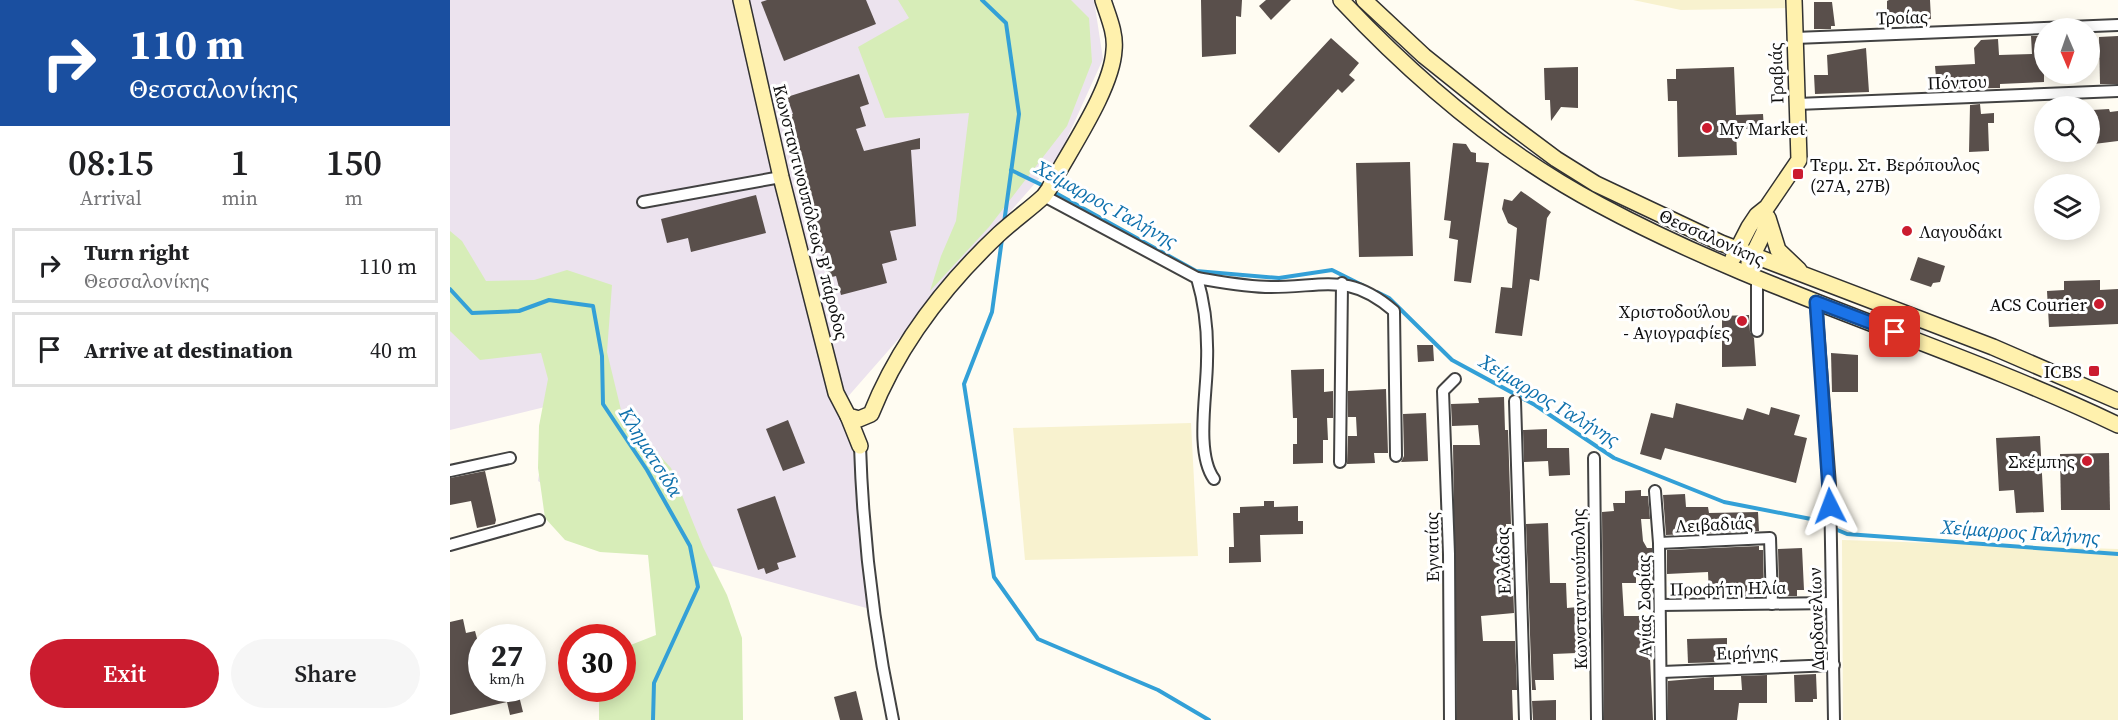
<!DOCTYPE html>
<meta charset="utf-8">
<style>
body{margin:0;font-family:"Source Serif 4",serif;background:#f6f6f6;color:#202124;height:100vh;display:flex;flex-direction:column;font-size:22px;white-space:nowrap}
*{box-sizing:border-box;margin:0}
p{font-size:20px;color:#757577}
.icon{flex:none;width:33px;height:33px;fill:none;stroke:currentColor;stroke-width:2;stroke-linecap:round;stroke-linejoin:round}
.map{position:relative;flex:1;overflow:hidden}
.side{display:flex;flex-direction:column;background:#fff;width:450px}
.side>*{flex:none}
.guide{background:#1a4fa0;color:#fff;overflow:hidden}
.needle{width:39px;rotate:178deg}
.fabs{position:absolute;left:1584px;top:18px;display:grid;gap:12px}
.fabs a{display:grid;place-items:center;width:66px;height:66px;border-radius:50%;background:#fff;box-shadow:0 3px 15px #0003;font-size:30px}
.speed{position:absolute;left:18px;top:624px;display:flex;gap:12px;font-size:30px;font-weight:700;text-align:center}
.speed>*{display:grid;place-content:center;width:78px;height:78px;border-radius:50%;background:#fff;box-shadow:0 3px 15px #0003;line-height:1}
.speed small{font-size:15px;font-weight:400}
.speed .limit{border:9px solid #d22;background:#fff;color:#111}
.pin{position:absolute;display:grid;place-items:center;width:51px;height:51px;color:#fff;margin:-26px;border-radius:12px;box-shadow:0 3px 9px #0006}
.me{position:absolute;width:66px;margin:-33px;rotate:357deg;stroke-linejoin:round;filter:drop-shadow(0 0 4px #0008)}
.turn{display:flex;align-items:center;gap:21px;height:126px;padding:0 30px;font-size:27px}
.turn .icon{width:78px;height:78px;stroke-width:2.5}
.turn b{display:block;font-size:42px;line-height:51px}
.eta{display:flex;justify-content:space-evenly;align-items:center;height:102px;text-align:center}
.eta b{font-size:36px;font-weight:600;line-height:42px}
.cta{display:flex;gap:12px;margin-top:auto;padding:12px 30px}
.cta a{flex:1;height:69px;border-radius:36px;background:#cb1c2f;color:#fff;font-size:24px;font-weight:600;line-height:69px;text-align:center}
.cta a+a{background:#f6f6f6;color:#202124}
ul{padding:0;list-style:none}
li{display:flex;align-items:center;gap:18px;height:75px;margin:0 12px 9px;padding:0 18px;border:3px solid #e0e0e0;border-radius:0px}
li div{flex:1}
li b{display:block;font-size:22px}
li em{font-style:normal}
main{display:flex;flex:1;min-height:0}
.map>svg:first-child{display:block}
.industrial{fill:#ece3ee}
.farmland{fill:#f8f2cf}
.green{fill:#d7edb8}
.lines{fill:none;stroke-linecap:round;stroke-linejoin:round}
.stream{stroke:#33a0d7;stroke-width:4}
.building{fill:#594f4b}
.street-casing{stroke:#424242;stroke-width:14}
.secondary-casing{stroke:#313131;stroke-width:18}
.street{stroke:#fff;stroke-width:10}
.secondary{stroke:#fff1ad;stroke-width:15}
.route-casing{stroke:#114b97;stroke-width:15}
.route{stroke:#1a73e8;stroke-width:10}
.poi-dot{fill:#cb1c2f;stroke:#fff;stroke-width:2}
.labels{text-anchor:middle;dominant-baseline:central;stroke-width:6;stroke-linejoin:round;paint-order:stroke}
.street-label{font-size:18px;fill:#0f0f0f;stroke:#fff}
.poi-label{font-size:18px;fill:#0f0f0f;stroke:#fff;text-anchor:end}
.water-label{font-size:20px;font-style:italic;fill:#0e70ac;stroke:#fff}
</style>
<main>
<section class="side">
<div class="guide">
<div class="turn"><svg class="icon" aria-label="right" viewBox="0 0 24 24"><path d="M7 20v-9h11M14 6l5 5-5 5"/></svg><div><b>110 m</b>Θεσσαλονίκης</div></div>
</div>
<div class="eta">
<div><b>08:15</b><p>Arrival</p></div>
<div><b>1</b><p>min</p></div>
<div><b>150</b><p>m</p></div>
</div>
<ul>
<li><svg class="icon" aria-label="right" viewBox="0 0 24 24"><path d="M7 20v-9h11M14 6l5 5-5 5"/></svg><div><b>Turn right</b><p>Θεσσαλονίκης</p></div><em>110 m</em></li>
<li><svg class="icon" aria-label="arrive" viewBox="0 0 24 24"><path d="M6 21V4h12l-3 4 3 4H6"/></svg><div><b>Arrive at destination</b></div><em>40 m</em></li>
</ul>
<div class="cta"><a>Exit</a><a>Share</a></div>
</section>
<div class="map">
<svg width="1668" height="720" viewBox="0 0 1668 720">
<rect width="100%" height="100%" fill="#fffcf2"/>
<path class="industrial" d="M0,0H644L653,59L609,156L395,400L431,612L200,549L88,481L99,406L0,430Z"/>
<g class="farmland">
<path d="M1183,0H1340V8L1231,10Z"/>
<path d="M741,423L748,556L575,560L563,428Z"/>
<path d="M1392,540L1668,549V720H1393Z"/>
</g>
<g class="green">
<path d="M448,0H621L639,18L642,62L617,126L539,227L480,291L491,256L506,221L519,113L435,118L408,47L459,18Z"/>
<path d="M0,231L12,241L36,281L84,280L117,270L162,285L157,352L172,414L221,468L253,547L277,595L292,638L293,720H149V689L172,688L173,648L206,635L198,555L150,552L115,540L95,518L88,468L89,426L98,379L91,353L30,360L0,331Z"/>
</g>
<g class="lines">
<g class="stream">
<path d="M532,0L556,23L569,114L554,223"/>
<path d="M561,170L596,187"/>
<path d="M602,191L746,271L829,278L882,270L914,286"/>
<path d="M552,239L542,312L514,384L544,577L588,639L708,690L759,720"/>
<path d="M0,289L22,313L69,311L99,300L143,306L152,356L153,404L197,470L240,546L248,587L204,683L203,720"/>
<path d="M927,292L939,298L1002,360L1085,405L1164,458L1274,502L1361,519L1397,534L1668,554"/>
</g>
</g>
<g class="building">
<path d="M317,0H416L426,24L334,61L311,2Z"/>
<path d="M751,0H792L791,17L786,16V54L752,57Z"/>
<path d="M816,0H841L821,20L809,6Z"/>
<path d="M1439,0H1480L1481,19L1467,20V24L1439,25L1437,22V1Z"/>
<path d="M1364,2H1382L1385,26H1381V29H1364Z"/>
<path d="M1581,36H1594V82L1550,84V88L1487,89L1485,66L1525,64L1524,48L1531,40L1548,39L1549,55L1582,54Z"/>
<path d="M1668,36V84H1650L1649,37Z"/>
<path d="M881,38L909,63L899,75L905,80L892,93L888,89L829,153L799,126Z"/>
<path d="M1416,48L1419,92L1365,94L1364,75H1378L1377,55Z"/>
<path d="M1128,67V108L1111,107L1101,121L1100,100H1095L1094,68Z"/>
<path d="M1284,67L1286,115L1313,114L1314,129H1286L1287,155L1228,157L1227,101H1218L1217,79H1226V69Z"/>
<path d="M409,74L419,104L410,107L416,126L406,129L414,151L470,138V149L461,150L466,226L440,231L447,260L432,264L437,283L391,295L386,276L378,278L351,167L334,117L343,114L337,97Z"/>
<path d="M1530,104L1531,114L1544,113V123H1538L1539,151L1519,152L1520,105Z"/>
<path d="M1659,109L1660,112L1668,111V141L1644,144L1642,110Z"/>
<path d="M1003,143L1016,144L1021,152L1026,153V162L1039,163L1021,283L1004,281L1008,240L999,238L1001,221L994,220Z"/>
<path d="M960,162L963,256L909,257L906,163Z"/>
<path d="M1071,191L1101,212L1097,218L1089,281L1080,279L1072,336L1045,333L1051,287L1062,288L1067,228L1058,223L1052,209L1054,199L1062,201Z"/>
<path d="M306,195L316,233L241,252L238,238L217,243L211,219Z"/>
<path d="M1468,257L1495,266L1490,282L1483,283L1481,287L1460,280Z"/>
<path d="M1650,280V290L1668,289V324L1599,327L1597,291L1614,290V281Z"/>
<path d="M1299,315L1300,332L1304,338L1306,366L1272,367V316Z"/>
<path d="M967,345H983L984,361L968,362Z"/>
<path d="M1381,353L1408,355V392H1382Z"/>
<path d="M874,369V392L883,391V418H877L878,440H873V463L843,464V444H847V418H843L841,370Z"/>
<path d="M936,389L938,453H924L925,463L897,464L898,436H907L906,417H898V391Z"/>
<path d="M1054,397L1055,430H1058L1061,524H1056L1057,549H1062L1064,613L1031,616L1033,641H1065L1067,690H1062L1063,720H1007L1003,445H1030L1028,425L1002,426L1001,404L1029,403L1028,398Z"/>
<path d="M1226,403L1293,420L1297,408L1319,415L1321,407L1350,415L1344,435L1357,438L1346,483L1215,448L1211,460L1190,454L1201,413L1223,418Z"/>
<path d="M976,413L978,461L951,462L954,456L953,414Z"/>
<path d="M338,420L355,463L333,471L316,429Z"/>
<path d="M1097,429V448H1119L1120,475L1099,476L1098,461L1074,462L1073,430Z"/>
<path d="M1590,436L1594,512L1566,513L1564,490L1549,491L1546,438Z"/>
<path d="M1659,453L1660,510H1611L1610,454Z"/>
<path d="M35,471L46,520L45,524L27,528L21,501L0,505V478Z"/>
<path d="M1191,490V496H1198L1200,519H1191L1193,541L1197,548H1202V574H1186V583H1172L1174,616H1198L1203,720H1154L1152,512L1164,511L1163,503H1175V491Z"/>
<path d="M1235,494L1236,507H1258L1259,513L1308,512L1309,531L1216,535L1213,495Z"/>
<path d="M325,496L346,557L327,563L329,569L316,574L314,568L308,570L287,509Z"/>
<path d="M814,501H824V507L848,506V521H853V534L810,535L811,562L779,563V547H784L783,513H790V507L814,506Z"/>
<path d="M1098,523L1100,583H1116L1117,608L1128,607L1127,653L1103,654L1104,680H1085L1086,690H1082L1076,524Z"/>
<path d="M1309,546V550H1313L1314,591H1309V596L1259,597L1258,572L1217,574V550Z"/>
<path d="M1352,548L1354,590H1347V596H1334V590H1329L1328,549Z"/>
<path d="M13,619L16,633L25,631L32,657V688H67L73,712L60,715L57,702L0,715V622Z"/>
<path d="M1277,638V662L1238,663L1237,639Z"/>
<path d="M1366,674L1367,699H1363V702H1345L1344,675Z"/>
<path d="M1317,675V703H1289L1287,720H1218V681L1264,677V690H1292L1291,676Z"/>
<path d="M406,691L413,720H390L384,697Z"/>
<path d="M1106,700V720H1083L1082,701Z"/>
</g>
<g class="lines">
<g class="street-casing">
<g id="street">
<path d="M1345,38L1668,25"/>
<path d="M1347,104L1668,91"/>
<path d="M594,196L747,278C755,305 758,333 757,361C757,393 745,453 764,479"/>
<path d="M193,202L331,177"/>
<path d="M747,278C771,282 796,287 821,287C875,287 899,272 944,311L946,456"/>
<path d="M1307,278V331"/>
<path d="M1366,302L1380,485L1384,720"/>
<path d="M1065,401L1075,720"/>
<path d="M410,446C413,538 424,630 443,720"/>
<path d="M1144,458L1147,720"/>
<path d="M890,462L892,283"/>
<path d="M0,471L60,458"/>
<path d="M1205,491L1209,543L1211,720"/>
<path d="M1209,543L1320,538L1322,604"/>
<path d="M0,545L89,520"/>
<path d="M1210,605L1382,603"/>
<path d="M1212,672L1384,665"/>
<path d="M1000,720L999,554L993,391L1005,379"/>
</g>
</g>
<g class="secondary-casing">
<g id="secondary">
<path d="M291,0L331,177L386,393L398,416L409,419L421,414C448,346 496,284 549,234C563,221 580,209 594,196L599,189C618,152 662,90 664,50C666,33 658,16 653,0"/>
<path d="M891,0C965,79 1054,154 1150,205C1315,294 1499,344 1668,425"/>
<path d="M914,0L974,56L1054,120L1106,159L1146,184L1271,243L1543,347L1668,401"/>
<path d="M1318,218L1328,250L1349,270"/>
<path d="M1283,258L1299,227L1307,215L1317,207L1349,160L1344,0"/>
<path d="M1299,263L1314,232L1317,219"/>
<path d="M398,416L410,446"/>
</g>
</g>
<use href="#street" class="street"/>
<use href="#secondary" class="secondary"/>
</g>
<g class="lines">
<g class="route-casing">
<path id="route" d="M1380,506L1366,302L1445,332"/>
</g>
<use href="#route" class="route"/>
</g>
<g class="poi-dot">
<circle cx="1257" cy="128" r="6"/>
<rect x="1342" y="168" width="12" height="12" rx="3"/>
<circle cx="1457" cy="231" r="6"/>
<circle cx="1649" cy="304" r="6"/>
<circle cx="1292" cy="321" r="6"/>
<rect x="1638" y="365" width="12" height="12" rx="3"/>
<circle cx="1637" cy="461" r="6"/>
</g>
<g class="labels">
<g class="street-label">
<text transform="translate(1452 17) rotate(-2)">Τροίας</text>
<text transform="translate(1326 73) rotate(-92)">Γραβιάς</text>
<text transform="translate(1507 82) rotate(-2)">Πόντου</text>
<text transform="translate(361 212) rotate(76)">Κωνσταντινουπόλεως Β' πάροδος</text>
<text transform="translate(1262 237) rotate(24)">Θεσσαλονίκης</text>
<text transform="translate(1264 524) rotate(-3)">Λειβαδιάς</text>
<text transform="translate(982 547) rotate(-91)">Εγνατίας</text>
<text transform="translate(1053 561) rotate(-92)">Ελλάδας</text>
<text transform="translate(1278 588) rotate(-1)">Προφήτη Ηλία</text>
<text transform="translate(1129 589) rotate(-91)">Κωνσταντινούπολης</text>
<text transform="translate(1194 606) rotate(-91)">Αγίας Σοφίας</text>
<text transform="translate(1366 619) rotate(-92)">Δαρδανελίων</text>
<text transform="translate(1297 652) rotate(-2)">Ειρήνης</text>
</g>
<g class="poi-label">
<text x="1269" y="128" text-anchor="start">My Market</text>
<text x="1360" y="164" text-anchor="start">Τερμ. Στ. Βερόπουλος<tspan x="1360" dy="21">(27Α, 27Β)</tspan></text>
<text x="1469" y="231" text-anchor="start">Λαγουδάκι</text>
<text x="1637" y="304">ACS Courier</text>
<text x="1280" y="311">Χριστοδούλου<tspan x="1280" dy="21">- Αγιογραφίες</tspan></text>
<text x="1632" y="371">ICBS</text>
<text x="1625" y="461">Σκέμπης</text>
</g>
<g class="water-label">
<text transform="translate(656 204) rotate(29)">Χείμαρρος Γαλήνης</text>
<text transform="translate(1099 400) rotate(31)">Χείμαρρος Γαλήνης</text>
<text transform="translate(201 452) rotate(58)">Κληματσίδα</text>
<text transform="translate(1570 532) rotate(4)">Χείμαρρος Γαλήνης</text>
</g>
</g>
</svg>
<div class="fabs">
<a><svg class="needle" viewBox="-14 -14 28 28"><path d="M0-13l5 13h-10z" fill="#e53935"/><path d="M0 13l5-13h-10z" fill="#757577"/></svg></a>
<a><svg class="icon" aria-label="search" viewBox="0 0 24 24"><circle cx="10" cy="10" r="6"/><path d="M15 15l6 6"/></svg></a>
<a><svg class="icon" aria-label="layers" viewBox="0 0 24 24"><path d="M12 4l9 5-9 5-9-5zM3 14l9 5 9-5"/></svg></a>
</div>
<div class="speed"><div>27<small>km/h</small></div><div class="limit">30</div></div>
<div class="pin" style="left:1445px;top:332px;background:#d93025"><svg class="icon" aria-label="arrive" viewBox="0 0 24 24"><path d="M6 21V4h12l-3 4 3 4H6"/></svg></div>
<svg class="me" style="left:1380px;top:506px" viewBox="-20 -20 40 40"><path d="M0-17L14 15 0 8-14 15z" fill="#1a73e8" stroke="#fff" stroke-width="4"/></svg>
</div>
</main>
